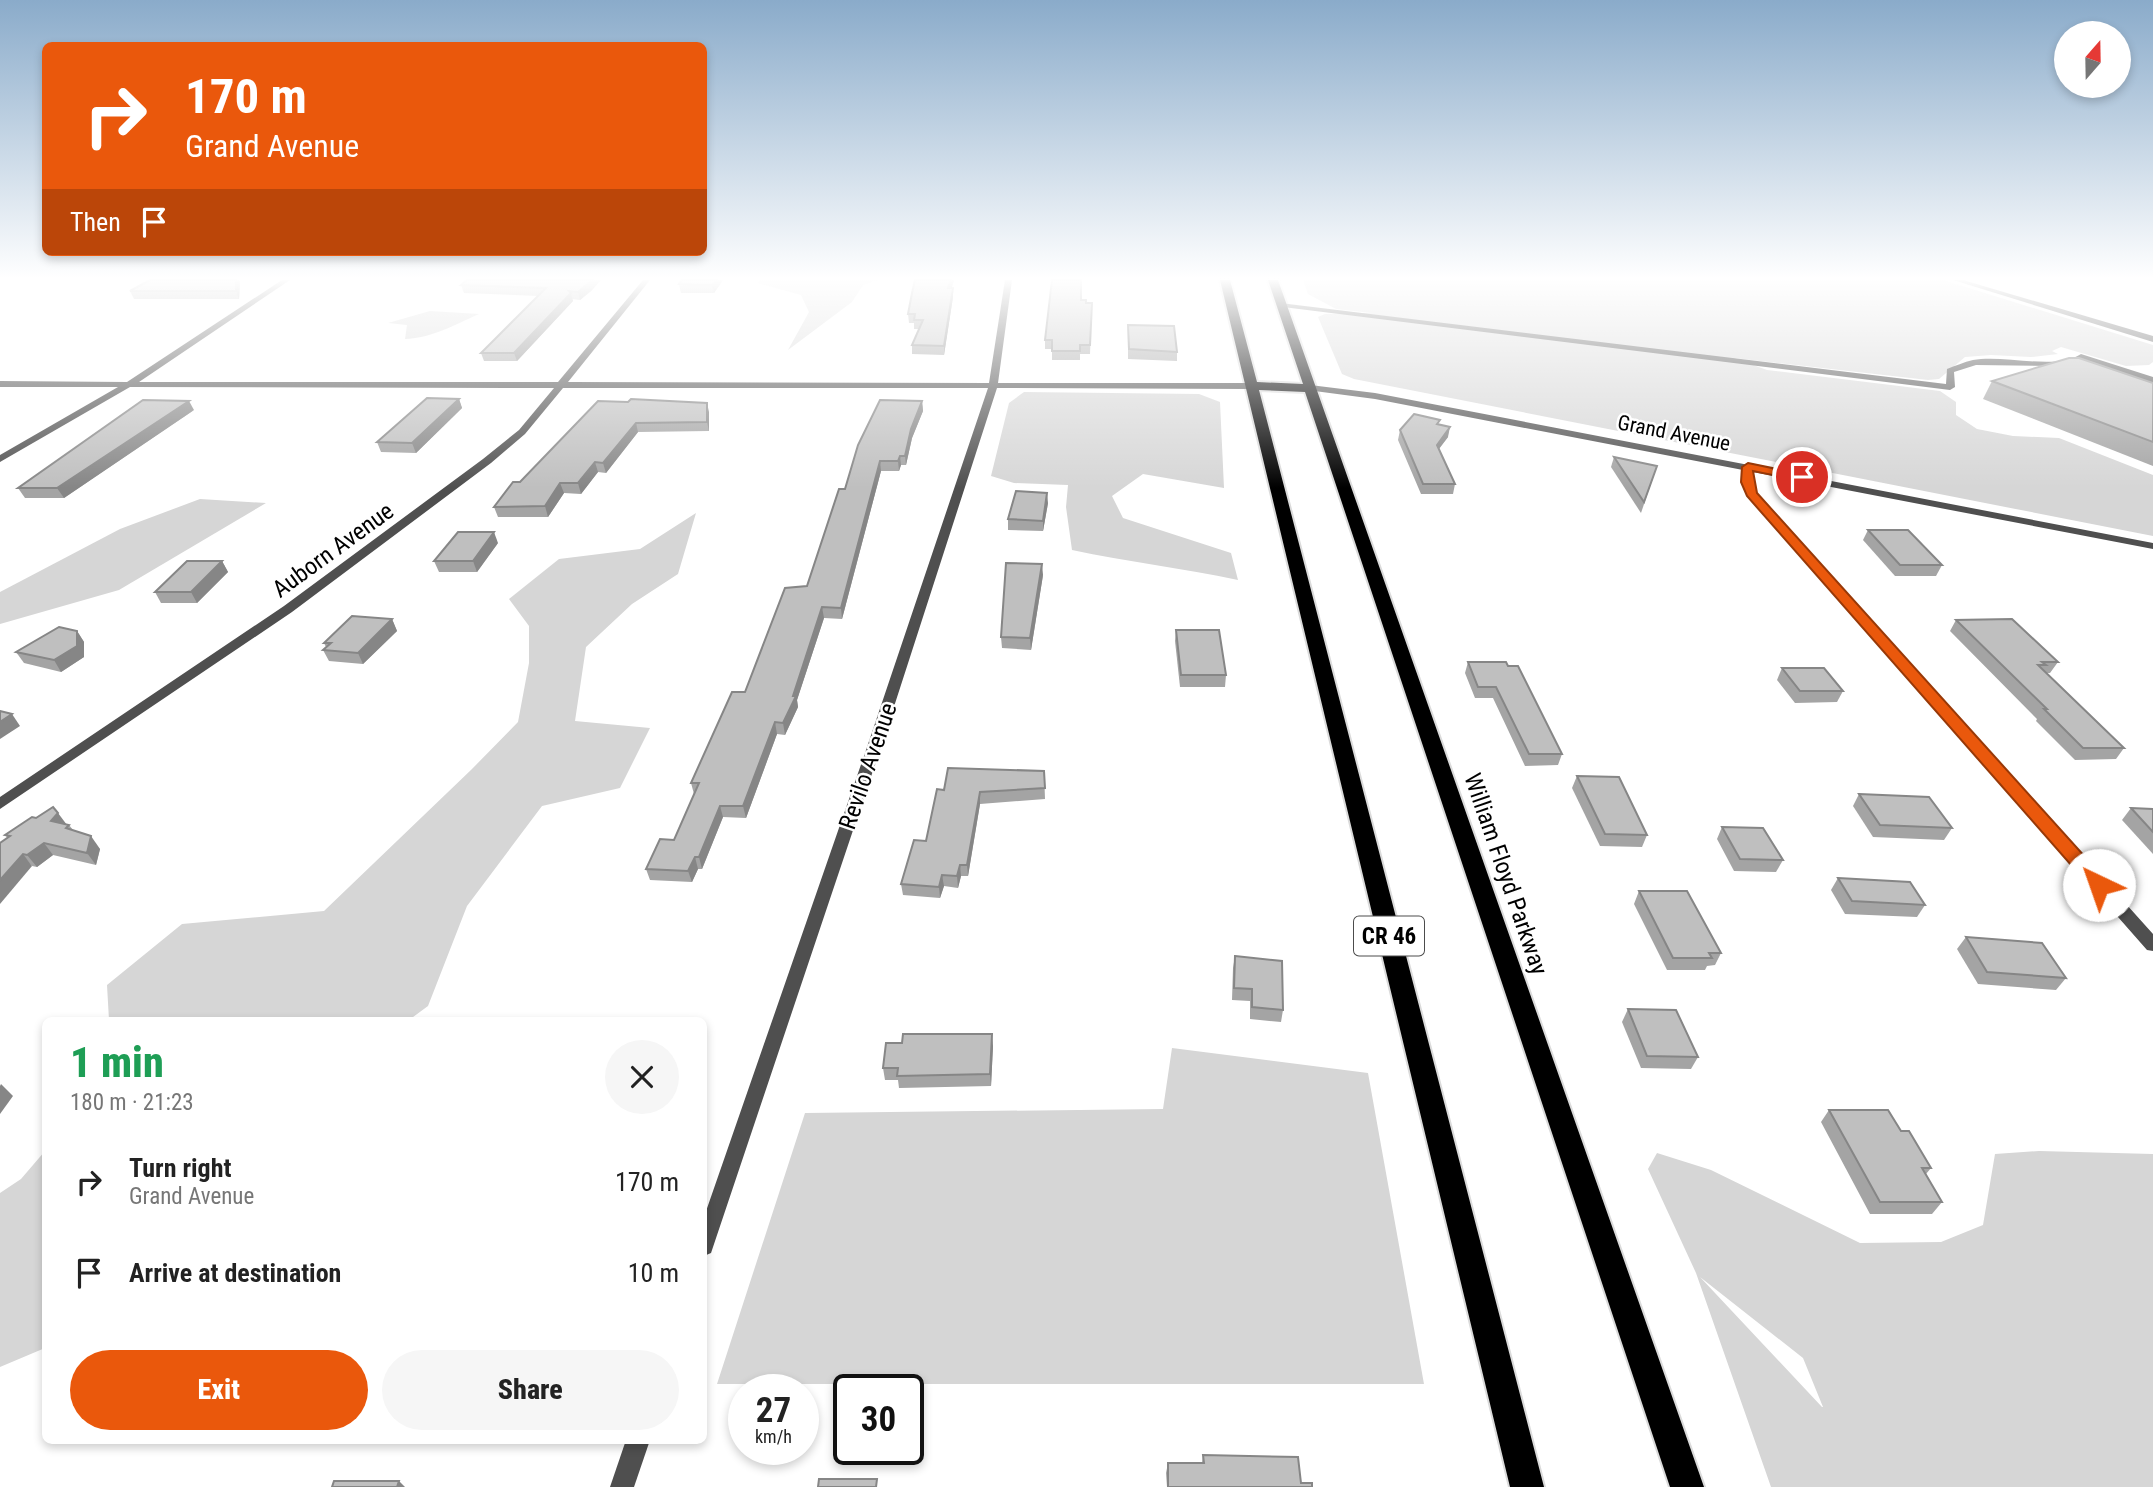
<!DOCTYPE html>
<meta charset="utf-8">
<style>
body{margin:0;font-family:"Roboto Condensed",sans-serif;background:#f6f6f6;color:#222;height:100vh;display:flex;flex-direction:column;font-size:26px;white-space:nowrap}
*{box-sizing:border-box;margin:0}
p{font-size:23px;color:#767676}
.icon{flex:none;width:38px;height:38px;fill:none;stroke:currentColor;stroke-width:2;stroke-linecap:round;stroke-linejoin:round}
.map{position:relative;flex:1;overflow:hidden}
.sheet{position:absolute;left:42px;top:1017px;width:665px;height:427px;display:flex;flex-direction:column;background:#fff;border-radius:10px;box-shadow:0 4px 10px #0003}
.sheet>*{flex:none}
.banner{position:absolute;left:42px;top:42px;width:665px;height:214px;border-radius:10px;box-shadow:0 4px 10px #0003;background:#ea580c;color:#fff;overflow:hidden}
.needle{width:46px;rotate:20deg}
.tools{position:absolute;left:2054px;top:21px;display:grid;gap:14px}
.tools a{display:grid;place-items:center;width:77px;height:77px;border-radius:50%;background:#fff;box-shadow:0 4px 10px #0003;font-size:35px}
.speed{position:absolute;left:728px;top:1374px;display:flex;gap:14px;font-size:35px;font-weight:700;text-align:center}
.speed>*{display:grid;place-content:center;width:91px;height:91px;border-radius:50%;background:#fff;box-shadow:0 4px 10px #0003;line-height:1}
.speed small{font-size:18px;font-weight:400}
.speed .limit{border:4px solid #111;border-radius:10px;background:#fff;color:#111}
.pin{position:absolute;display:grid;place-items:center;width:60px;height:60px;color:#fff;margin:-30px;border:4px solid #fff;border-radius:50%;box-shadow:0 2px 7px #0007}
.me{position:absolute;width:77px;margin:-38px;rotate:318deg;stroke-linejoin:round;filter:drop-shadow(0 0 5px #0008)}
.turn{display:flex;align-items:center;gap:24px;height:147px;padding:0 28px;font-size:32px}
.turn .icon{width:91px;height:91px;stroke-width:2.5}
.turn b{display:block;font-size:49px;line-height:60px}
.then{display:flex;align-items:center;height:66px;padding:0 28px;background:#0003;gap:14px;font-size:26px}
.round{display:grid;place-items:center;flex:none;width:74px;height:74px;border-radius:37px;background:#f6f6f6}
.overview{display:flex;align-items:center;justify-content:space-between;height:119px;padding:0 28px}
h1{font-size:42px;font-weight:800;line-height:52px;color:#1e9e55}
.cta{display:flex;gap:14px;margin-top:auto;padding:14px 28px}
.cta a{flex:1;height:80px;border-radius:42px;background:#ea580c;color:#fff;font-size:28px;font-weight:800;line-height:80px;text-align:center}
.cta a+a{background:#f6f6f6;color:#222}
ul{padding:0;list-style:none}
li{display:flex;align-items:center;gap:21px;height:91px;padding:0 28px}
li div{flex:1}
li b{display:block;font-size:26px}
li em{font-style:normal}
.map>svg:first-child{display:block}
.green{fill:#d6d6d6;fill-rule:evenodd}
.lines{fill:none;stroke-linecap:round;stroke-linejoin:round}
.trunk-casing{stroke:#dbdbdb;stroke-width:4}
.service{fill:#4f4f4f;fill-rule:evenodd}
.minor{fill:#4f4f4f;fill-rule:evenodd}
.trunk{fill:#000;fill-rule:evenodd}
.wall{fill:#a4a4a4}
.shaded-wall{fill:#868686}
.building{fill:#bfbfbf;stroke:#868686;stroke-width:2}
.route{fill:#ea580c;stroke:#983908;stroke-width:2}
.labels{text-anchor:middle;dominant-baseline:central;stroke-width:5;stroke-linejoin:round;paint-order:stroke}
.far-street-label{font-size:21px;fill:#000;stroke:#fff}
.shield{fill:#fff;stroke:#4c4c4c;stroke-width:2}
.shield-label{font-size:23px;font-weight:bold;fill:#000}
.street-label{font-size:24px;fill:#000;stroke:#fff}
</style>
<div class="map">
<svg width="2153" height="1487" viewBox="0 0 2153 1487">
<rect width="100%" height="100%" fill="#fff"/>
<g class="green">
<path d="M761,280H877L863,285L852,302L788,350L809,312L801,295L757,283Z"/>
<path d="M1303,280H1943L2153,345V362L2149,365L2126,366L2061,347L2052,351L2058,354L2031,357L1991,355L1965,357L1939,379L1928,380L1734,358L1767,370L1940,391L1956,402V415L1977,429L2013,436L2059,438L2153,475V536L1354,379L1342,374L1318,317L1325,314L1371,313L1336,309L1308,294Z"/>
<path d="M430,311L479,314C454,325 432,338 405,339L407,325L388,323Z"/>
<path d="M1024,392L1199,394L1220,402L1224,488L1143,474L1112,496L1123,518L1231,553L1238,580C1183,568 1127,562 1072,550L1066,507L1068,485L1014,483L991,476L1009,403Z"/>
<path d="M200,499L266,503L119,590L0,624V592L120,529Z"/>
<path d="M696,513L678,574L632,604L586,647L575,721L650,728L620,788L542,806L467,906L428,1006L409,1020H109L107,985L182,924L324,911L472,769L518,722L529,663V626L509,599L559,559L640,549Z"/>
<path d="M1172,1048L1368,1073L1424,1384H717L805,1113L1163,1109Z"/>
<path d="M45,1151V1348L0,1367V1193L21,1179Z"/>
<path d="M2039,1151L2153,1154V1487H1771L1696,1273L1648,1169L1657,1153L1711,1170L1860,1243L1941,1242L1983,1225L1995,1154ZM1700,1277L1803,1358L1823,1407H1822Z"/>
</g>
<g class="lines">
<g class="trunk-casing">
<path id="trunk" d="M1220,280H1230L1257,382L1303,384L1268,280H1278L1704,1487H1670L1305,392L1259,390L1544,1487H1510Z"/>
</g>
<path class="service" d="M1280,303L1946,384L1947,369C1955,366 1964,362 1973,360C2004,354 2056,371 2081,354L2153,377V383L2087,362L2057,366L1976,365L1954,372L1955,387L1950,390L1283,307H1280Z"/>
<g class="minor">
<path d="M282,280H290L139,382H558L643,280H650L568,382L989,383L1005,280H1012L998,383H1251L1255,386L1251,389L997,388L879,753L711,1253L704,1256V1217L865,753L988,388H563L525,434L491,463L292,612L0,809V797L284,606L483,459L519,430L554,388L130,387L0,462V455L118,387H0V381L127,382Z"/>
<path d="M1953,280H1963L2153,336V342Z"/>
<path d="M1310,385L1375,393L2153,543V549L1753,472L1752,482L1756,492L2153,934V951L2147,950L1747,495L1742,482L1743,470L1375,399L1307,390V386Z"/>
<path d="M626,1440H650L634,1487H610Z"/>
</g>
<use href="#trunk" class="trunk"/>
</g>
<g class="wall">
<path d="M467,280H601L591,291L580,300L572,299L573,301L517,361H484L481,353L539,296L464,293L461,285Z"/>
<path d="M723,280L714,293H681L679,284Z"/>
<path d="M915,280H954L951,288H953V297L944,355L912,354V345L919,329H914V323H909L908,314Z"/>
<path d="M240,282L239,299H134L130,291Z"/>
<path d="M1081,300L1086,303H1092L1090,354H1080V360H1052V349H1045V340Z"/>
<path d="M1128,333L1177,352V361L1128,359Z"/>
<path d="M1992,381L2153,383V466L1983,399Z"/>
<path d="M459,399L462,408L416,453L381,452L377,442Z"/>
<path d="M598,401L709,412V431L638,432L606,473L598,472L581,494L564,493L548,517H498L494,507L520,482Z"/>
<path d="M922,401L923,411L912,438L906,465H901L899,471H881L842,619L824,618L797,700L798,707L785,735L777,734L746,818L723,817L702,869H698L692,882L650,880L646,869L674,840L694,794L691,783L807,586L845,489Z"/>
<path d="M194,410L64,498H25L18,488Z"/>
<path d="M1439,424L1448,437L1439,449L1455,484L1453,494H1421L1398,440L1400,430Z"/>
<path d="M1614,457L1657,466L1641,513L1611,467Z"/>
<path d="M1048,503L1043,531L1008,530V519Z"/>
<path d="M1868,530L1942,565L1936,576H1895L1863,540Z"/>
<path d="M498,543L477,572H439L434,561Z"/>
<path d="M222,561L228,572L197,603H161L155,592Z"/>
<path d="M1043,575L1031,650L1002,648L1001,637Z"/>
<path d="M392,619L397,631L363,664L329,661L323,650L326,647L324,643Z"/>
<path d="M1956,620L2058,662L2050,673H2046L2124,748L2116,759L2075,760L2036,721L2037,719L1950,631Z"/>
<path d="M1176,630L1226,675L1225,687H1180L1175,641Z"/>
<path d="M77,631L84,642V657L61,672L24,663L16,652Z"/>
<path d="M1468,662L1508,666L1562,754L1558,765L1525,766L1493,698H1475L1465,673Z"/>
<path d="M1782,668L1843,691L1837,702L1795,703L1777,680Z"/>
<path d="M1044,771L1045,799L980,804L968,876H961L958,888L944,886L940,898L903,895L901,884L926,841L944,790Z"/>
<path d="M1577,776L1647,835L1642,847L1600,846L1572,788Z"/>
<path d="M1859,794L1952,828L1944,840L1873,837L1853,806Z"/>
<path d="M2131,808L2153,809V854L2122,820Z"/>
<path d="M67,825H69L73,830L100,849L96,865L53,855L37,867L32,866L5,835Z"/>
<path d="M1722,827L1783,860L1776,872L1734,871L1717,839Z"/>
<path d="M1838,878L1925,905L1917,917L1845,914L1831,890Z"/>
<path d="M1639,891L1721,953L1715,965L1707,966L1705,970H1667L1634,904Z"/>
<path d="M1966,937L2066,978L2056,990L1978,984L1957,949Z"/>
<path d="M1235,956L1283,1010L1281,1022L1250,1019V1001L1232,1000L1233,968Z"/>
<path d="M1628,1009L1698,1057L1691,1069L1641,1068L1622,1022Z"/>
<path d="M993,1046L991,1086L899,1088L898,1080H885L883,1068Z"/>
<path d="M1829,1110L1901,1131L1931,1168L1926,1174L1942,1202L1932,1214H1870L1821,1122Z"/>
<path d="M1203,1455L1301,1483L1312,1487H1167L1166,1473L1168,1463H1202Z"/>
</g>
<g class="shaded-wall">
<path d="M236,280H239L240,282L239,299L236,291Z"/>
<path d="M592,280H601L591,291L580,300L578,292Z"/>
<path d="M716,280H723L714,293L712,285Z"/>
<path d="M951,280H954L949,297L948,288Z"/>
<path d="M953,288V297L944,355V346Z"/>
<path d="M571,293L573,301L517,361L514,353Z"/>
<path d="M459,399L462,408L416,453L412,443Z"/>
<path d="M189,401L194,410L64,498L57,488Z"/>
<path d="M922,401L923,411L912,438L906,465L905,456L911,429Z"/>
<path d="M707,403L709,412V431L707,422Z"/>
<path d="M636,423L638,432L606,473L603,463Z"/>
<path d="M1450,427L1448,437L1434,455L1437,445Z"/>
<path d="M900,456L901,465L899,471L898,461Z"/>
<path d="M880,461L881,471L842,619L841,608Z"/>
<path d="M595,462L598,472L581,494L578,483Z"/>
<path d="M560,483L564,493L548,517L545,506Z"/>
<path d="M1047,493L1048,503L1043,531V521Z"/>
<path d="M494,532L498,543L477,572L473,561Z"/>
<path d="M222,561L228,572L197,603L191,592Z"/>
<path d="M1042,564L1043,575L1031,650L1030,638Z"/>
<path d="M822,607L824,618L797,700L798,707L785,735L783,723Z"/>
<path d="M392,619L397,631L363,664L358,653Z"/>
<path d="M77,631L84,642V657L61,672L54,660Z"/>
<path d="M12,714L20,726L0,739V722Z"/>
<path d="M775,722L777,734L746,818L743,806Z"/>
<path d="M980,792V804L968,876L967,865Z"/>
<path d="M720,806L723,817L702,869L699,857Z"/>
<path d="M58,813L67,825L51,821Z"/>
<path d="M91,836L100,849L96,865L87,853Z"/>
<path d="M44,843L53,855L37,867L27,855Z"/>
<path d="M23,854L32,866L0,904V880Z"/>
<path d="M695,857L698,869L692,882L688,871Z"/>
<path d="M960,865L961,876L958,888L957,876Z"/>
<path d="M942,875L944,886L940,898L939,887Z"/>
<path d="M992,1034L993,1046L991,1086L990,1074Z"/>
<path d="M1,1084L13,1096L0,1114V1086Z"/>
<path d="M399,1481L405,1487H397Z"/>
</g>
<g class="building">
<path d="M150,280H236V291H130Z"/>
<path d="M467,280H592L578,292L569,291L571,293L514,353H481L546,288L461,285Z"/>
<path d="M682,280H716L712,285L679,284Z"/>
<path d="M915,280H951L948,288H953L944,346L912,345L923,320H914L915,314H908L912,293Z"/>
<path d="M1052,280H1081V300H1086V303H1092L1090,345H1080V351H1052V340H1045Z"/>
<path d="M1128,325L1174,326L1177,352L1129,349Z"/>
<path d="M2069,358H2079L2153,383V442L1992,381Z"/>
<path d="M427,398L459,399L412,443L377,442Z"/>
<path d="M631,399L707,403V422L636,423L603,463L595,462L578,483H560L545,506L494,507L513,482H520L598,401L628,402Z"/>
<path d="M143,400L189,401L57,488H18Z"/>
<path d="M880,400L922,401L911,429L905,456H900L898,461H880L841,608L822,607L793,696H796L783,723L775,722L743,806H720L699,857H695L688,871L646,869L660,839L674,840L699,783H691L732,692H745L785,588L807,586L839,489H845L858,445Z"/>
<path d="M1414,414L1440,420L1437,424L1450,427L1437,445L1455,484H1423L1400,430Z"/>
<path d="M1614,457L1657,466L1644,502Z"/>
<path d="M1016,491L1047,493L1043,521L1008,519Z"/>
<path d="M1868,530H1908L1942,565H1900Z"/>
<path d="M458,532H494L473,561H434Z"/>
<path d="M187,561H222L191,592H155Z"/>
<path d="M1006,563L1042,564L1030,638L1001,637Z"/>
<path d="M352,616L392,619L358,653L323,650L331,643H324Z"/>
<path d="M2012,619L2058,662H2042L2046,665H2038L2124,748H2083L2044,709H2047L1956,620Z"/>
<path d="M59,627L77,631V646L54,660L16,652Z"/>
<path d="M1176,630H1219L1226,675H1181Z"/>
<path d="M1468,662H1506L1508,666H1518L1562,754H1529L1496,687H1478Z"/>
<path d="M1782,668H1824L1843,691H1800Z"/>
<path d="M0,711L12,714L0,722Z"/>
<path d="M948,768L1044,771L1045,788L980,792L967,865H960L957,876L942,875L939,887L901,884L914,840L926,841L937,789L944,790Z"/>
<path d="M1577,776L1619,777L1647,835L1605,834Z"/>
<path d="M1859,794L1929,797L1952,828L1880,825Z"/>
<path d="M53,807L58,813L51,821L69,825L66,828L91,836L87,853L44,843L27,855L23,854L0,880V843L10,836L5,835L32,817L36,818Z"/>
<path d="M2131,808L2153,809V832Z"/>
<path d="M1722,827L1763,828L1783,860L1740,859Z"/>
<path d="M1838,878L1910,882L1925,905L1852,901Z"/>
<path d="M1639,891H1687L1721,953H1709L1712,958H1673Z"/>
<path d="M1966,937L2042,943L2066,978L1987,972Z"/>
<path d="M1235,956L1282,961L1283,1010L1252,1007V989L1234,988Z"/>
<path d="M1628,1009L1676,1010L1698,1057L1647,1056Z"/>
<path d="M903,1034H992L990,1074L897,1076L898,1068H883L886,1043H902Z"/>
<path d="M1829,1110H1888L1901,1131H1909L1931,1168H1922L1942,1202H1880Z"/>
<path d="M1203,1455L1298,1457L1301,1483H1312V1487H1168V1463H1204Z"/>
<path d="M819,1479H877L876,1487H818Z"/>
<path d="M334,1481H399L397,1487H332Z"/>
</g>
<linearGradient id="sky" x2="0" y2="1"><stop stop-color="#8aabca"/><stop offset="0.57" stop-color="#fff"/><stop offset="1" stop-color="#fff" stop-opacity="0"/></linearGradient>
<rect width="2153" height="488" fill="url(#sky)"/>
<path class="route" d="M1748,463L1806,475L1808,477L1802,481L1753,471L1757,493L2106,880L2108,885L2106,890H2093L1747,496L1741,482L1742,467Z"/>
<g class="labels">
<g class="far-street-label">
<text transform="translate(1674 433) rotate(11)">Grand Avenue</text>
</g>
<rect class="shield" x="1354" y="916.5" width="70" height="39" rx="5"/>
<g class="shield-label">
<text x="1389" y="936">CR 46</text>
</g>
<g class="street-label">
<text transform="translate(333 550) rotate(-36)">Auborn Avenue</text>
<text transform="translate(868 766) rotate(-71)">Revilo Avenue</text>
<text transform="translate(1506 874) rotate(71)">William Floyd Parkway</text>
</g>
</g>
</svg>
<div class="tools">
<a><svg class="needle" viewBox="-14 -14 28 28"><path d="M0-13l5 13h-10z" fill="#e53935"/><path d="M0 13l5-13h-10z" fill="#767676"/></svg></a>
</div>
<div class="speed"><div>27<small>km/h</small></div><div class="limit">30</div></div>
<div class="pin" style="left:1802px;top:477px;background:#d93025"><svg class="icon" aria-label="arrive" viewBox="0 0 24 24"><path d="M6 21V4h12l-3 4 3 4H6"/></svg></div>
<svg class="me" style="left:2099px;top:885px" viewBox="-20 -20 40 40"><circle r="19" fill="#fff"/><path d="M0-13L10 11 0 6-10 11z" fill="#ea580c"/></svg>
<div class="banner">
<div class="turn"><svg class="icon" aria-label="right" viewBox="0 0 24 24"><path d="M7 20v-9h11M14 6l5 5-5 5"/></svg><div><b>170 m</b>Grand Avenue</div></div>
<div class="then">Then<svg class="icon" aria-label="arrive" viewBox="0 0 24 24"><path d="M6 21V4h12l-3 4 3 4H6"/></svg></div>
</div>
<section class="sheet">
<div class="overview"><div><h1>1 min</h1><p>180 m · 21:23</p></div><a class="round"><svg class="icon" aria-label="close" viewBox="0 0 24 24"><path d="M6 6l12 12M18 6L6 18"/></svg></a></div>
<ul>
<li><svg class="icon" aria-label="right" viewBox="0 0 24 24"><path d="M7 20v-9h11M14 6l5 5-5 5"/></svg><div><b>Turn right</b><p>Grand Avenue</p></div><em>170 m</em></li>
<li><svg class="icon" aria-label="arrive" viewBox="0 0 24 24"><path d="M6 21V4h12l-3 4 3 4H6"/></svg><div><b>Arrive at destination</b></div><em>10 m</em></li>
</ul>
<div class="cta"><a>Exit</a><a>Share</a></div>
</section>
</div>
